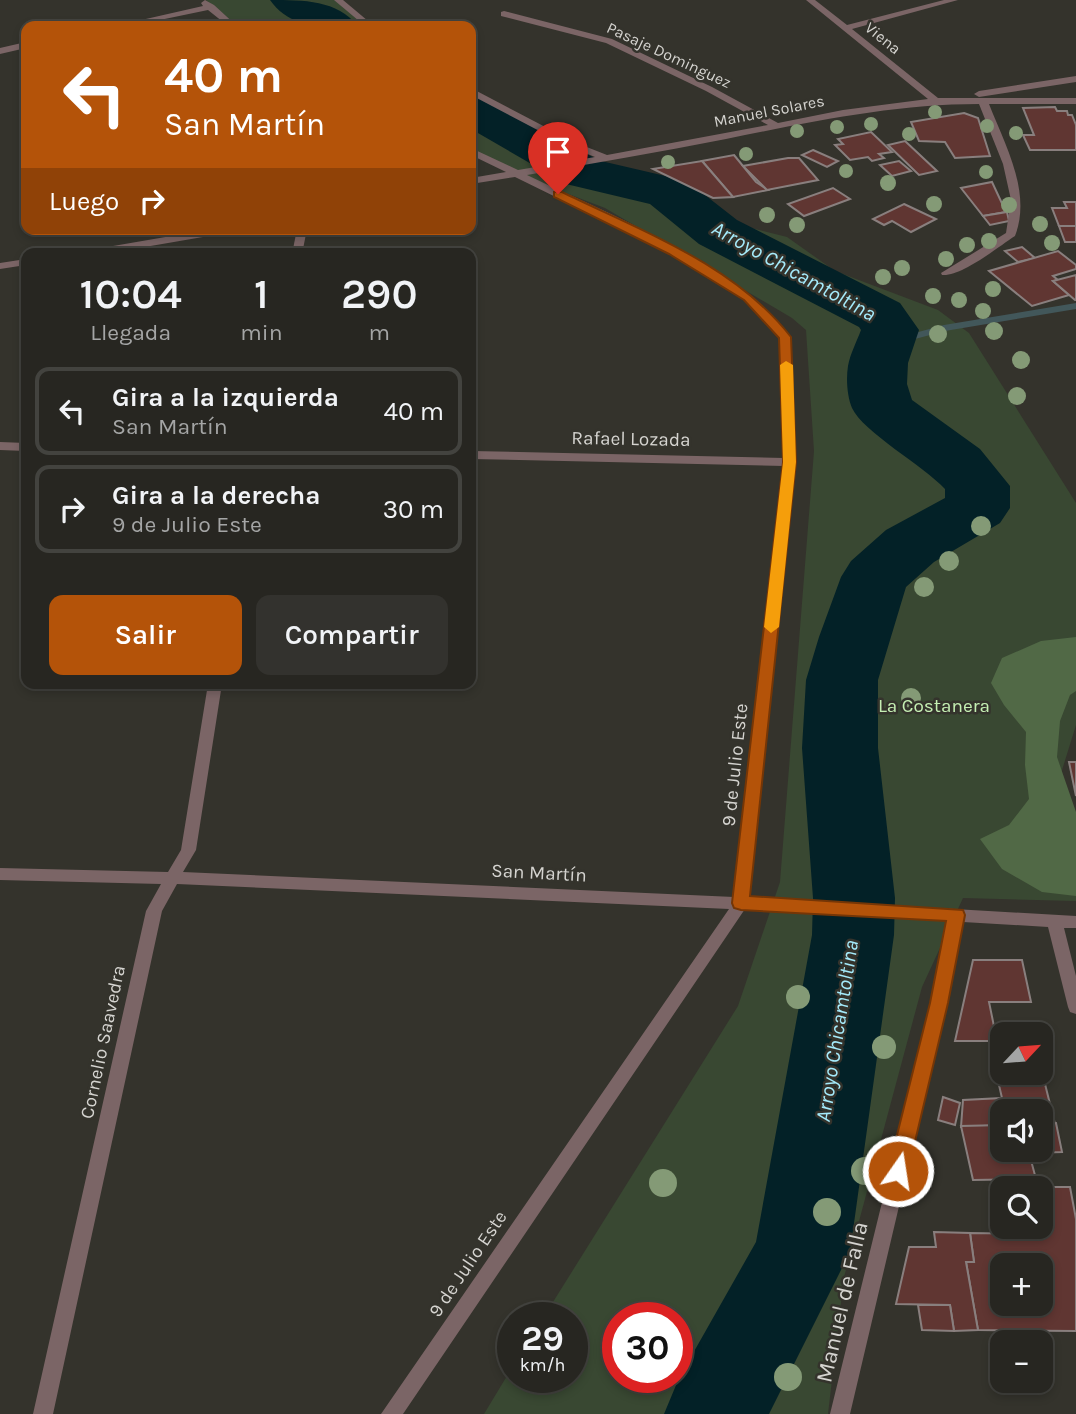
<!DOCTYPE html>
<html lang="es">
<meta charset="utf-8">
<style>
body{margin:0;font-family:Karla,sans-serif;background:#33322e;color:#f1f3f6;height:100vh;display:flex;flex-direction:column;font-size:26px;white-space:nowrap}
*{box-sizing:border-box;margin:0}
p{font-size:23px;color:#a4a5a5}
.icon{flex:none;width:38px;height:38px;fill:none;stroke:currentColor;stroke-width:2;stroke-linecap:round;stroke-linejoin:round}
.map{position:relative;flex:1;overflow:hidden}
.side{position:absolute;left:21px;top:248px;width:455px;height:441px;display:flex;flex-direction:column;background:#272621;border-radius:14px;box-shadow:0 4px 10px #0003,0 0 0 2px #43433f}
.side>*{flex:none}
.top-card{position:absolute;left:21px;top:21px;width:455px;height:214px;border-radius:14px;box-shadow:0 4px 10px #0003,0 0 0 2px #43433f;background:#b45309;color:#fff;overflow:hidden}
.needle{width:46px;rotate:64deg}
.controls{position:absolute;left:990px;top:1022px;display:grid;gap:14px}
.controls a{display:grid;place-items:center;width:63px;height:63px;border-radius:14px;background:#272621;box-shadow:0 4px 10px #0003,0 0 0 2px #43433f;font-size:35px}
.speed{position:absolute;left:497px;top:1302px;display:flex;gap:14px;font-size:35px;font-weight:700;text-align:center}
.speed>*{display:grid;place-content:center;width:91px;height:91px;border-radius:50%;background:#272621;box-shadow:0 4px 10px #0003,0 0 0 2px #43433f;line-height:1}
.speed small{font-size:18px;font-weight:400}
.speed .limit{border:10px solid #d22;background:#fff;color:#111}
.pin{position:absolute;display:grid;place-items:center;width:60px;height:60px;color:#fff;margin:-72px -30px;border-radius:50% 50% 50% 0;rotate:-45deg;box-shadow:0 0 7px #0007}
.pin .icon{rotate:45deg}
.me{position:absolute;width:77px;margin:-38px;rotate:13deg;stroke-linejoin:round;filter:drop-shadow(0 0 5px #0008)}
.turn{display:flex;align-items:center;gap:24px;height:147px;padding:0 28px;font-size:32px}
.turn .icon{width:91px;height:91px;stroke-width:2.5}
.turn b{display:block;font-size:49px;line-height:60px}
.then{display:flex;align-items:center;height:66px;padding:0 28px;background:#0003;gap:14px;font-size:26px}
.eta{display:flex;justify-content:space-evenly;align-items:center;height:119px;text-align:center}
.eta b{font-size:42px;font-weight:600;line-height:49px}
.button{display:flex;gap:14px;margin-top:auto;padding:14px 28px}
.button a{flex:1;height:80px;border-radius:14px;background:#b45309;color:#fff;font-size:28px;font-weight:600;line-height:80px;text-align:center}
.button a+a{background:#33322e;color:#f1f3f6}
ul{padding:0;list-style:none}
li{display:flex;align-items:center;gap:21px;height:88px;margin:0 14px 10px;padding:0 14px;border:4px solid #43433f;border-radius:14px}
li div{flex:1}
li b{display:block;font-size:26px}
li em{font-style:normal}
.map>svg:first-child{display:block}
.green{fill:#394832;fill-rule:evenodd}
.forest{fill:#516946}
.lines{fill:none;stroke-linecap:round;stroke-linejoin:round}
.stream{fill:#42575a;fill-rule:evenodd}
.river{fill:#032127;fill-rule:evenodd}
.building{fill:#603632;stroke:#897f7e;stroke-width:2;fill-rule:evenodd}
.minor{fill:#7b6566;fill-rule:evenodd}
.tree{fill:#849a76}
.route{fill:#b45309;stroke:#753606;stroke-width:2}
.slow{fill:#f59e0b}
.labels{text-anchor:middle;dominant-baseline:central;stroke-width:5;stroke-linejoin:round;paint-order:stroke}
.far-street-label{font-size:16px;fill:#d5d4d0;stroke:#34332c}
.street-label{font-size:19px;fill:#d5d4d0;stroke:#34332c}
.park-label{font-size:19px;fill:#c5efb3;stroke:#34332c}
.water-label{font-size:21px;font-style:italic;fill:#a5ebfb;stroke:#34332c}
.near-street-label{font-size:23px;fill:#d5d4d0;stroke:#34332c}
</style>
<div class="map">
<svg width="1076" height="1414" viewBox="0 0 1076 1414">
<rect width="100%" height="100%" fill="#34332c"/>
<g class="green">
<path d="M206,0H335L367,26H238Z"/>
<path d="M471,94L588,157L672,186L731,223L787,237L835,271L938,310L969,333L1076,503V725L1054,796L1076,833V901L963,898L922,987L844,1277L828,1414H484L513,1366V1377H572V1318H543L738,1006L780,882L814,451L806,330L792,318L605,208L511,172L471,148ZM618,1318H677V1377H618Z"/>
</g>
<path class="forest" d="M1076,637V691L1070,695L1060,721L1057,757L1076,812V896L1042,892L1002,869L980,839L1009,825L1029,799L1025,765L1026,732L1004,705L991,683L1002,658L1041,641Z"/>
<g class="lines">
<path class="stream" d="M1076,303V309L945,331L885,347L880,344L882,342L944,325Z"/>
<g class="river">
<path d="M270,0C304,0 337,0 358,26C325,27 291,30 270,0Z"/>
<path d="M471,93L488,98L568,145L601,161L687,181L737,220L900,303L919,330L908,363L907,384L912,400L980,449L1010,486V508L1000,523L934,562L906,587L878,680V748L895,898L894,935L850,1252L769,1414H664L679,1378L756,1242L812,935L813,898L802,748L806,680L819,637L841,577L851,561L886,530L945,498V489C924,466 863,432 852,408C847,396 846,379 848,366C850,354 857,341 861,330L859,327L699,244L650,204L566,184L471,129Z"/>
</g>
</g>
<g class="building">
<path d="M1055,107L1057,111H1067L1068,115H1072L1076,125V150H1030L1023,135H1034L1023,108Z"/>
<path d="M964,113L978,118L990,156L955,158L945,142L919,141L911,122Z"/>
<path d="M871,132L892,152L879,154L884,158L872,161L868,157L850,160L835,145L843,144L838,139Z"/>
<path d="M905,141L937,171L919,175L888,145Z"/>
<path d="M813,150L838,161L827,167L802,155Z"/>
<path d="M734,155L756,182L768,190L733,197L702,161Z"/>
<path d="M788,158H799L818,180L767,190L743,166Z"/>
<path d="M702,161L733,197L713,198L653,169Z"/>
<path d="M899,161L911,171L892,176L880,165Z"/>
<path d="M992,182L1006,212L983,216L961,188Z"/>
<path d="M833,188L850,199L804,216L788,204Z"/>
<path d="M1064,202H1076V226H1059L1052,208H1067Z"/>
<path d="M904,204L936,219L911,232L892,221L884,225L873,219Z"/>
<path d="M1007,212L1009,221L990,225L983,216Z"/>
<path d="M1059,226H1076V242H1065Z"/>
<path d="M1022,247L1035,258L1018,262L1005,251Z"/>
<path d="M1058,251L1076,265V269L1053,276L1058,280L1053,281L1069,295L1032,306L989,271Z"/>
<path d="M1076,275V300H1075L1053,281Z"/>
<path d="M1069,762H1076V796Z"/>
<path d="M973,960H1022L1031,1002H989L997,1041H955Z"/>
<path d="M1045,1084L1055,1124H1041V1111H1003V1125L961,1127L963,1100L1002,1098L999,1085Z"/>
<path d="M943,1097L960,1103L955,1125L938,1120Z"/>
<path d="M1056,1123L1062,1152L1029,1153L1036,1179L973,1180L961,1126L1003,1125V1150H1041V1124Z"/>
<path d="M1019,1187H1070L1076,1219V1331L978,1330L966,1262H974L970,1233L1029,1234L1027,1227H1041V1188ZM1003,1265H1041V1304H1003Z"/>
<path d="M934,1232L970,1233L974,1262H966L978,1330L954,1331L950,1305L896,1304L909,1247H936Z"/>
<path d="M918,1305H950L954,1331L922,1330Z"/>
</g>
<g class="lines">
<g class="minor">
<path d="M205,0L214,5L237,26H228L208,10L131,26H115L203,6L201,3Z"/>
<path d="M334,0H343L374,26H365Z"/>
<path d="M806,0H815L847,25L944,0H958L852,29L938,98H1076V104H989C1005,145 1032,192 1015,236C998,247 961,277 942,275L941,273L1006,233L1011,200L1003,164L979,104C894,104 810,122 726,139C660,152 593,163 527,175C614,217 729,260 791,337L796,462L749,897L1076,916V928H1064L1076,976V1014L1070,1012L1068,1007L1048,927L963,922L947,1003L850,1414H830L931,1003L948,921L745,909L403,1414H381L729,909L177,884L162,911L53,1414H33L146,911L161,884L0,880V868L168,872L181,850L208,684H222L196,850L183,872L734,897L784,466L471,459V451L784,458L779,338L744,300L670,253L515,177L471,184V178L506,172L471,155V148L518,170L595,157L568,146L471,95V88L574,142L607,155L768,125L706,91L606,43L501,16V12L504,11L612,39L712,87L778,123L843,110L928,99Z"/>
<path d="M26,42V48L0,54V48Z"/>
<path d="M1076,76V82L979,97L974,94L979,91Z"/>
<path d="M212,229H237L232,232L104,254H79L84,251Z"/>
<path d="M297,229H307L302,254H292Z"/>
<path d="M26,259V265L0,269V263Z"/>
<path d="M0,442L26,443V451L0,450Z"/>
</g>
</g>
<g class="tree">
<circle cx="935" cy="112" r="7"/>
<circle cx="871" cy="124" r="7"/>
<circle cx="987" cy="126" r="7"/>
<circle cx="837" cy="127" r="7"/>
<circle cx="797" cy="131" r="7"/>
<circle cx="1016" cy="133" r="7"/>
<circle cx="909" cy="134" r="7"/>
<circle cx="746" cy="154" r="7"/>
<circle cx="668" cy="162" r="7"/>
<circle cx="846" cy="171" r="7"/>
<circle cx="986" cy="172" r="7"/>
<circle cx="888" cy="183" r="8"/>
<circle cx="934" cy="204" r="8"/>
<circle cx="1009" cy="205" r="8"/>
<circle cx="767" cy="215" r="8"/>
<circle cx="1040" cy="224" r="8"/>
<circle cx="797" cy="225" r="8"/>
<circle cx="989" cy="241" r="8"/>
<circle cx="1052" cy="243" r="8"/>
<circle cx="967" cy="245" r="8"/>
<circle cx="946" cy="259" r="8"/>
<circle cx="902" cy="268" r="8"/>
<circle cx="883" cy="277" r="8"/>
<circle cx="993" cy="289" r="8"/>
<circle cx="933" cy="296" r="8"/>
<circle cx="959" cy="300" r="8"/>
<circle cx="983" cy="311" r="8"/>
<circle cx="994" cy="331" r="9"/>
<circle cx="938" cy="334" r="9"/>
<circle cx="1021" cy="360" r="9"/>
<circle cx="1017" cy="396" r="9"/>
<circle cx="981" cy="526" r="10"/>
<circle cx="949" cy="561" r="10"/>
<circle cx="924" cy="587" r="10"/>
<circle cx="911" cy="698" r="10"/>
<circle cx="798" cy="997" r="12"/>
<circle cx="884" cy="1047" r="12"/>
<circle cx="865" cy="1171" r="14"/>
<circle cx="663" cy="1183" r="14"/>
<circle cx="827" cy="1212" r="14"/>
<circle cx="788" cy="1377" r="14"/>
</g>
<path class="route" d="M554,192H562C642,231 735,265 791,337L796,462L750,896L963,910L965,915L948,1003L908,1171L905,1178L898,1180L891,1178L888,1171L930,1003L946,921L741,910L734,908L732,903L783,462L779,338L744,300L669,254L554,197Z"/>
<path class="slow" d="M786,361L793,365L796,462L779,627L771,633L764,627L783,462L780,365Z"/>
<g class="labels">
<g class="far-street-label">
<text transform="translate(883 38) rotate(39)">Viena</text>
<text transform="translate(669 55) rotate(25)">Pasaje Dominguez</text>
<text transform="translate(769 111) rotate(-11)">Manuel Solares</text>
</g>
<g class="street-label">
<text transform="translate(631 439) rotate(1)">Rafael Lozada</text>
<text transform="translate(735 765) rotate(-84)">9 de Julio Este</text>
<text transform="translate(539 873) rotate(3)">San Martín</text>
<text transform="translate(103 1042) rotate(-78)">Cornelio Saavedra</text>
<text transform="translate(468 1264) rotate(-56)">9 de Julio Este</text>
</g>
<g class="park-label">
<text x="934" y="706">La Costanera</text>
</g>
<g class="water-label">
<text transform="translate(794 271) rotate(29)">Arroyo Chicamtoltina</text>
<text transform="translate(837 1031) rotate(-81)">Arroyo Chicamtoltina</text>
</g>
<g class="near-street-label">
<text transform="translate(842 1302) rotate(-77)">Manuel de Falla</text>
</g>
</g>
</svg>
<div class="controls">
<a><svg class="needle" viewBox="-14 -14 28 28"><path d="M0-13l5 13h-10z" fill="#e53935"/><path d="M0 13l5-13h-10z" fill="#a4a5a5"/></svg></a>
<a><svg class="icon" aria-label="sound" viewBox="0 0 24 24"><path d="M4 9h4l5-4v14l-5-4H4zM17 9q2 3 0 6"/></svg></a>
<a><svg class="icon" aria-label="search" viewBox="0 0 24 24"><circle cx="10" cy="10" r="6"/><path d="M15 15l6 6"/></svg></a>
<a>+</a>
<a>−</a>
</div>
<div class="speed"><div>29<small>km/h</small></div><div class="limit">30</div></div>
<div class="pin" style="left:558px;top:194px;background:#d93025"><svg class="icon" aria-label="arrive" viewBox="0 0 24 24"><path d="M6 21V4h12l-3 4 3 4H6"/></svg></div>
<svg class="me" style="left:898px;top:1171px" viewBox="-20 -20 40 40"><circle r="17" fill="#b45309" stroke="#fff" stroke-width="3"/><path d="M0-11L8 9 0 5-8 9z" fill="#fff"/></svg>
<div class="top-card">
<div class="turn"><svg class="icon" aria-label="left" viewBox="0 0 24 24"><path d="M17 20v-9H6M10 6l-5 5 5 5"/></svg><div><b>40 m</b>San Martín</div></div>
<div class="then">Luego<svg class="icon" aria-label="right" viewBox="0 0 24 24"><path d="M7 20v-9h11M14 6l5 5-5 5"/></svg></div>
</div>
<section class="side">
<div class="eta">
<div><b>10:04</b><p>Llegada</p></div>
<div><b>1</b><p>min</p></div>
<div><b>290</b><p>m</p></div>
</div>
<ul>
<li><svg class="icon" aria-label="left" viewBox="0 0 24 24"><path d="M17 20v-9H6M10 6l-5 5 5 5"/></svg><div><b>Gira a la izquierda</b><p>San Martín</p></div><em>40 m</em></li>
<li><svg class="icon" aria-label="right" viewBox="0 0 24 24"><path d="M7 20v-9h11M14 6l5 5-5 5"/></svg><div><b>Gira a la derecha</b><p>9 de Julio Este</p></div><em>30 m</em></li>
</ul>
<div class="button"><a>Salir</a><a>Compartir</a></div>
</section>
</div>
